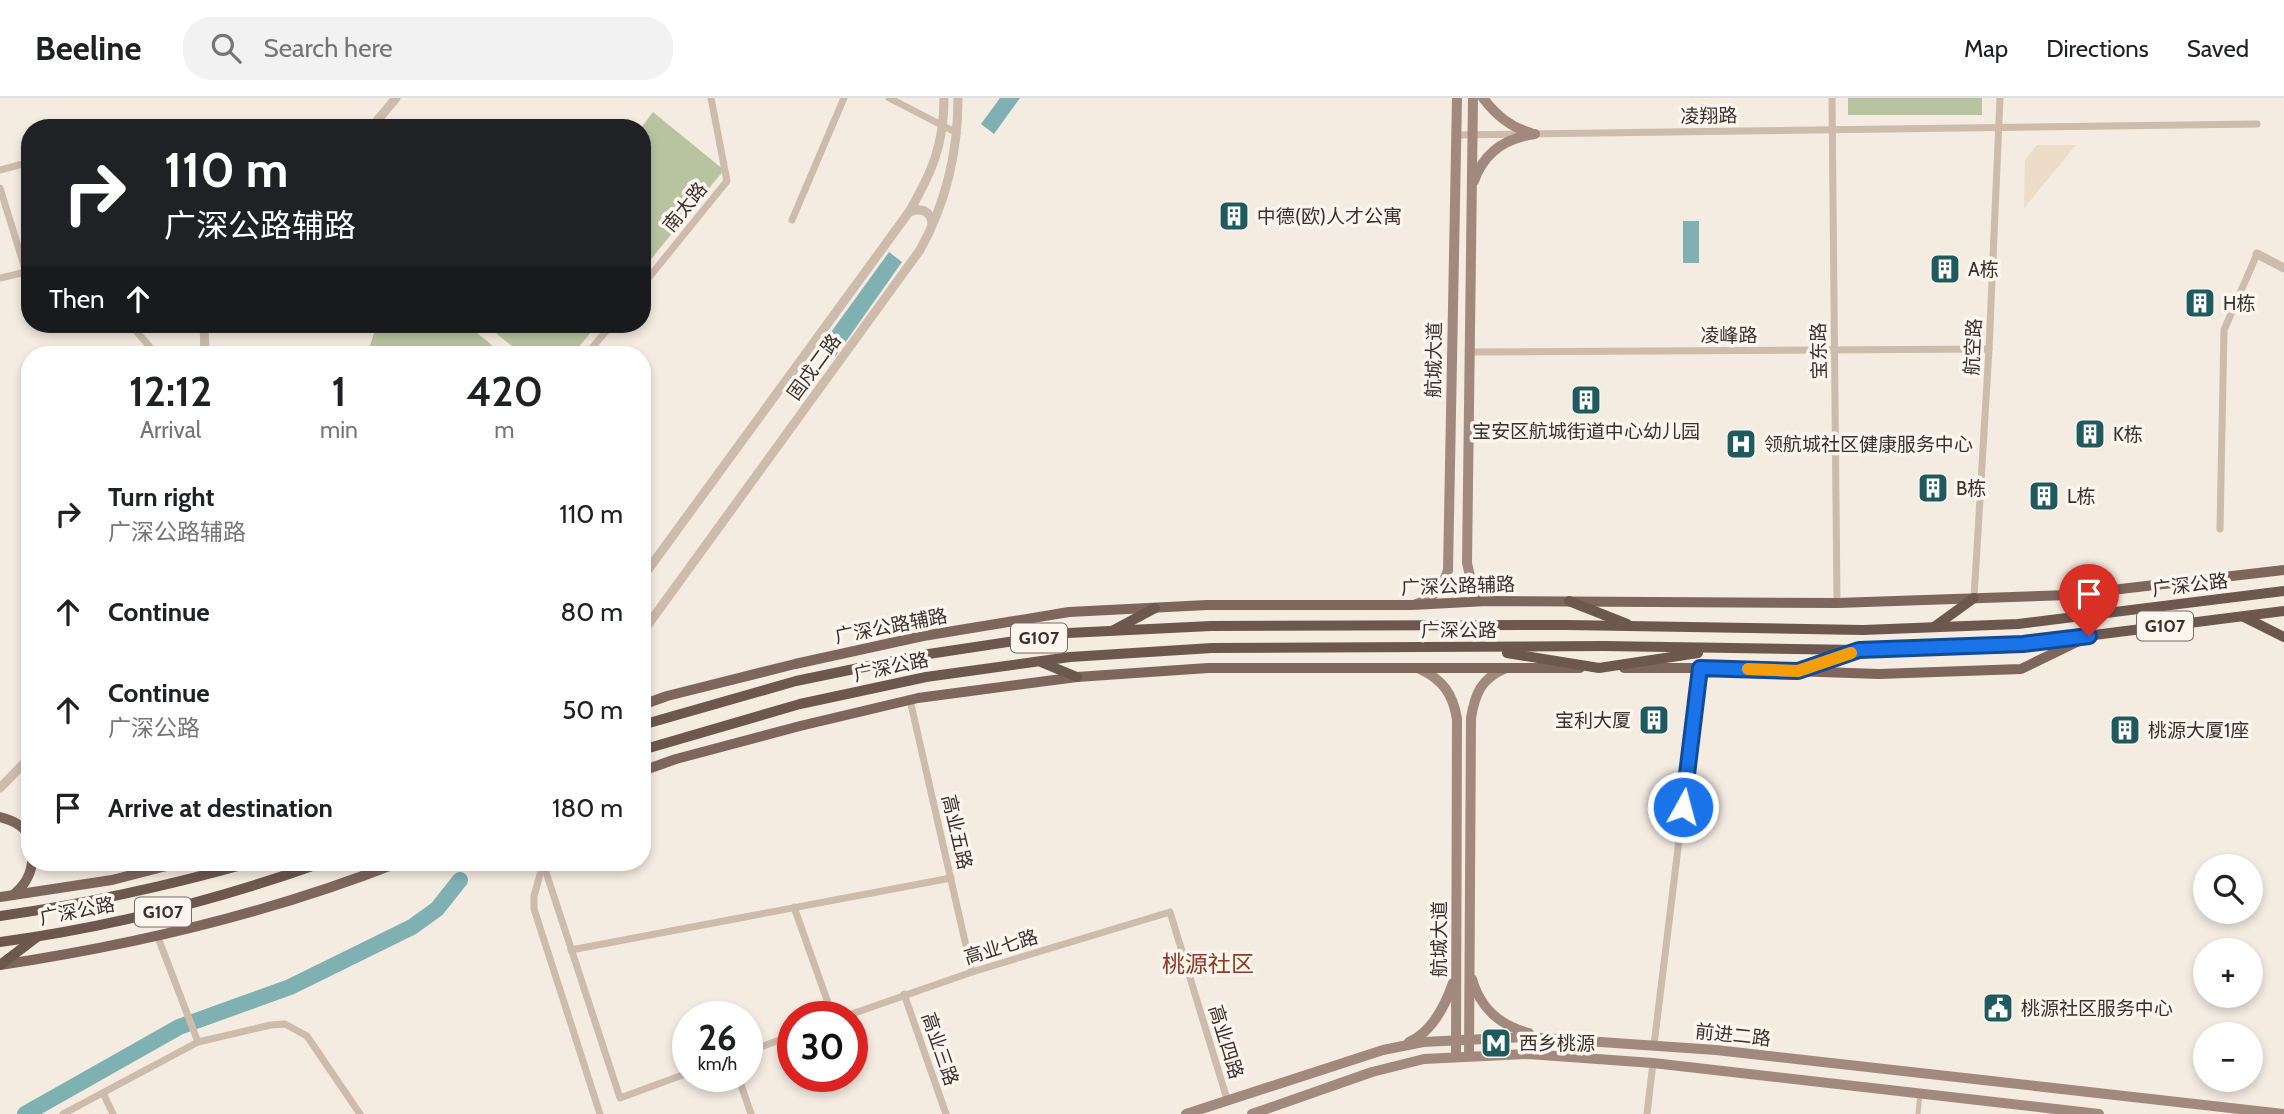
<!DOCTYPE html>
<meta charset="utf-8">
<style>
body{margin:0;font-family:Cabin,"Noto Sans SC",sans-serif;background:#f2f2f2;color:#202124;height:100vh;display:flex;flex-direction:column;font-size:26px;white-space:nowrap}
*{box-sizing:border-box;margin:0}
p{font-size:23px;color:#757577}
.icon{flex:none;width:38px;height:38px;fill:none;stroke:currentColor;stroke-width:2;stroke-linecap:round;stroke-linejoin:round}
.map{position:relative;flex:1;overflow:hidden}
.panel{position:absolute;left:21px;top:248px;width:630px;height:525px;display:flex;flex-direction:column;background:#fff;border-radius:28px;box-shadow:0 4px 10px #0003}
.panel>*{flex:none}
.banner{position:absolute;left:21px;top:21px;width:630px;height:214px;border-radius:28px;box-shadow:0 4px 10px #0003;background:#202124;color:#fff;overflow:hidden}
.fabs{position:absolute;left:2193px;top:756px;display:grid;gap:14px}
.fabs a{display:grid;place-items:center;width:70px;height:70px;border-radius:50%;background:#fff;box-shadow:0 4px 10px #0003;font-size:35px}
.speed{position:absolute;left:672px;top:903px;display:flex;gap:14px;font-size:35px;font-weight:700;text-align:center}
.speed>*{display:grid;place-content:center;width:91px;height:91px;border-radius:50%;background:#fff;box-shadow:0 4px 10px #0003;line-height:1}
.speed small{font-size:18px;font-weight:400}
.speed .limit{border:10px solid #d22;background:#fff;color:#111}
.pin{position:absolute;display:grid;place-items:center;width:60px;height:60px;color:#fff;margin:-72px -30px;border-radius:50% 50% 50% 0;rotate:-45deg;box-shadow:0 0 7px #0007}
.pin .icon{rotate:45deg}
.me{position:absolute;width:77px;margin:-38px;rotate:7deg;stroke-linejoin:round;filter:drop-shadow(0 0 5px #0008)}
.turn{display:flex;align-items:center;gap:24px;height:147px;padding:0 28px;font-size:32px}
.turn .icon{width:91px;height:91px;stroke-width:2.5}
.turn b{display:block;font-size:49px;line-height:60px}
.then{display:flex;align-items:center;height:66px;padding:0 28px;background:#0003;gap:14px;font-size:26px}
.eta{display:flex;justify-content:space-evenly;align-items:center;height:119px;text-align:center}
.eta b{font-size:42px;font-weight:600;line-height:49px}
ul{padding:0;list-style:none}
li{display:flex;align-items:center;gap:21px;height:98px;padding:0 28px}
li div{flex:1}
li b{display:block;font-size:26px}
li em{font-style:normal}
header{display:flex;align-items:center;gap:42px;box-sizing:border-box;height:98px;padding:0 35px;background:#fff;border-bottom:2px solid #e0e0e0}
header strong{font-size:33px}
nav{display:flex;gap:38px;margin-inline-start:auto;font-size:24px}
.search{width:490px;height:63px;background:#f2f2f2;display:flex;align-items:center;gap:18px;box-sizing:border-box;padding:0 24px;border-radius:28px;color:#757577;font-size:26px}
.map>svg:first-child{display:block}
.green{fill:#b8c4a0}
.plaza{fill:#ecdcc8}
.water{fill:#7fb0b2}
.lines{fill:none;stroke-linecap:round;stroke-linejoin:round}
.river{stroke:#7fb0b2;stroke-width:16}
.pedestrian{stroke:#cdbbac;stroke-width:5}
.minor{stroke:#cdbbac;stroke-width:7}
.tertiary{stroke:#cdbbac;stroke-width:9}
.secondary{stroke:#a18a7d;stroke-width:10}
.primary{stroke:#7d675c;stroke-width:10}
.trunk{stroke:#6c584f;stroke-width:10}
.route-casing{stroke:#114b97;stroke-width:18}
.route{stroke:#1a73e8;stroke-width:12}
.slow{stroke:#f59e0b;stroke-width:12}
.labels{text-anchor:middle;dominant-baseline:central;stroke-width:7;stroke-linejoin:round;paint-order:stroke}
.shield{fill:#fbf5ee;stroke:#756b66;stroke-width:2}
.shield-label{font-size:18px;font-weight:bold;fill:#3b302b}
.street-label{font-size:19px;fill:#3b302b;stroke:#fbf5ee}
.poi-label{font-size:19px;fill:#3b302b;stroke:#fbf5ee;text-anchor:start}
.quarter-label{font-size:23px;fill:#8c3b22;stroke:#fbf5ee}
</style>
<header>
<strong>Beeline</strong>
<div class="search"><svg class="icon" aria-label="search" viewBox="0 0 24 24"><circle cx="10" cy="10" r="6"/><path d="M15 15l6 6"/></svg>Search here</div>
<nav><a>Map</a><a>Directions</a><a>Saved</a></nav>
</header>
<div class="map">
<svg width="2284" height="1016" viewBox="0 0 2284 1016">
<rect width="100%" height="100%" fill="#f4ebe1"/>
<g class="green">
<rect x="1848" y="0" width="134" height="17"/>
<path d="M653,14L724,72L642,172L641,30Z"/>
<path d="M377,226H466L504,257H367Z"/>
<path d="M485,226H598L572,257H523Z"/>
</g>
<path class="plaza" d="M2037,47H2076L2024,110L2025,62Z"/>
<g class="water">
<path d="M1000,0H1020L994,36L981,26Z"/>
<rect x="1683" y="123" width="16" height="42"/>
<path d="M889,154L902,164L835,259L821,248Z"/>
</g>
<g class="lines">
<path class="river" d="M25,1016L179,929L290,889L412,829L437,811L460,782"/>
<path class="pedestrian" d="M1918,1016L1920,995"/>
<g class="minor">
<path d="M889,0L957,35"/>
<path d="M1832,0L1837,505"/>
<path d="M1456,37L2257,26"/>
<path d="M0,72L30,64"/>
<path d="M0,90L26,174L0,180"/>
<path d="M792,122L844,0"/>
<path d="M642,188L727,83L711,0"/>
<path d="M130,226L157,257"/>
<path d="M1470,254L1989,251"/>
<path d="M586,257L612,226"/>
<path d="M2220,431L2224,232L2257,156"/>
<path d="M1974,500L1989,251L2000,0"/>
<path d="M910,602L972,874"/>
<path d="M543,765L620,1000L688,975"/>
<path d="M543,766L534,798V811L600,1016"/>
<path d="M794,809L833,919"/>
<path d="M157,837L198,944"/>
<path d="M571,852L951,780"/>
<path d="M904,896L946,1016"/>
<path d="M843,919L972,874L1170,814L1227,1001"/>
<path d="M1654,947L1700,570"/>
<path d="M747,954L793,937"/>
<path d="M738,978L751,1016"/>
<path d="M103,995L113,1016"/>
<path d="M63,1016L198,944L271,927L285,926L307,938L360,1016"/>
<path d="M1647,1016L1653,965"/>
</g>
<g class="tertiary">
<path d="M371,30L396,0"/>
<path d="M909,114C921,109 932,113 932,127"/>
<path d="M2257,156L2284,170"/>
<path d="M204,226L205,257"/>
<path d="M642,480L909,114C932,74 944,47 944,0"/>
<path d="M642,535L920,152C946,105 958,53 958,0"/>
<path d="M0,690L30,659"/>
</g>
<g class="secondary">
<path d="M1473,0L1467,465L1472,487L1487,503"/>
<path d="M1483,0C1496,17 1510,29 1531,35"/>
<path d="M1474,83C1484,54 1505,40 1535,36"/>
<path d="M1416,506C1433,501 1443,489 1448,472L1457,0"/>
<path d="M1420,571C1443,582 1453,596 1457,621L1456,959"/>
<path d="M1472,881C1480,910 1501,928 1529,935"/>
<path d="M1409,944C1432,934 1445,908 1453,885"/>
<path d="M1469,958L1471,620C1475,596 1481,581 1504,571"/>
<path d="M1186,1016L1383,952L1423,944L1528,939L1716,952L2284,1016"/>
<path d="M1252,1016L1372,974L1424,961L1528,956L1653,965L2099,1016"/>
</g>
<g class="primary">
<path d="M1624,570H1700L1879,576L2021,571L2087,539"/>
<path d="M642,607L667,598L795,566L923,538L1069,514L1207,507H1412L1487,503L1837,505L2069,497L2284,472"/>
<path d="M642,673L676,661L800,628L918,600L1077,579L1208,570H1580"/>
<path d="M0,719C12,722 24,727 30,739"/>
<path d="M13,797C24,788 30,779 32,765"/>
<path d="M0,799L112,782L178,765"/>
<path d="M0,867C134,847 270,815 397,765"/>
</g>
<g class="trunk">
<path d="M1569,503L1627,526"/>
<path d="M2244,519L2284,539"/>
<path d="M1934,529L1974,500"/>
<path d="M1114,532L1155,510"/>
<path d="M1507,555L1599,570L1698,555"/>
<path d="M1043,565L1077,579"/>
<path d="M1798,573L1852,555"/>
<path d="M642,627L796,583L922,557L1068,535L1211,528L1567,527L1863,532L2018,526L2284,493"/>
<path d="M642,652L800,606L926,579L1070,559L1212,550L1604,548L1859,552L2023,546L2284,513"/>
<path d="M0,818C85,806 167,788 249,765"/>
<path d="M0,844C110,829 217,802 321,765"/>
<path d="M0,867L37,839"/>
</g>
</g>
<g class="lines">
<g class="route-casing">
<path id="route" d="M1683,709L1700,570L1798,573L1859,552L2023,546L2089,538"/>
</g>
<use href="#route" class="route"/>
<path class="slow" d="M1748,571L1798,573L1851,555"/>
</g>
<defs>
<g id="building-square" transform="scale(1.575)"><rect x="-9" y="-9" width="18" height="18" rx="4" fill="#1f5a5e" stroke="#fbf5ee"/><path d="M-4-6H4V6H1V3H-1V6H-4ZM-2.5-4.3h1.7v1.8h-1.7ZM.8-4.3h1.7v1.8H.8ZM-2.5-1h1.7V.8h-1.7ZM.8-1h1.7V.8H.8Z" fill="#fff"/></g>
<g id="hospital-square" transform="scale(1.575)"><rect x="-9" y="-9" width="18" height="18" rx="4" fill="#1f5a5e" stroke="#fbf5ee"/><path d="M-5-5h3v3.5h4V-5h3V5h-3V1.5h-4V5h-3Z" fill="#fff"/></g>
<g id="civic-square" transform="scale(1.575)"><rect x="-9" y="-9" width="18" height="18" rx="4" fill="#1f5a5e" stroke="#fbf5ee"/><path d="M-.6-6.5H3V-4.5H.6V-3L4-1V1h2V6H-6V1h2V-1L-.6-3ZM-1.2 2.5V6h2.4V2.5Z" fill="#fff"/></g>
<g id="metro-square" transform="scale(1.575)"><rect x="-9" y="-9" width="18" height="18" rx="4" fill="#1f5a5e" stroke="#fbf5ee"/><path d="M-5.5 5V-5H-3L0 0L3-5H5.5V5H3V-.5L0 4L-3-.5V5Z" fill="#fff"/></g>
</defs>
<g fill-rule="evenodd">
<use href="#building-square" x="1234" y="118"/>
<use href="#building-square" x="1945" y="171"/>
<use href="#building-square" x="2200" y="205"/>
<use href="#building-square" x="1586" y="302"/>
<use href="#building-square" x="2090" y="336"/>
<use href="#hospital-square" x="1741" y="346"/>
<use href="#building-square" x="1933" y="390"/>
<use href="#building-square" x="2044" y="398"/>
<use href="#building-square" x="1654" y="622"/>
<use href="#building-square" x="2125" y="632"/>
<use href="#civic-square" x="1998" y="910"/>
<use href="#metro-square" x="1496" y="945"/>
</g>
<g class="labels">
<g class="shield">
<rect x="2137" y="513.5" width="56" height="29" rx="5"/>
<rect x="1011" y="525.5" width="56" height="29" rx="5"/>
<rect x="135" y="799.5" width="56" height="29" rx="5"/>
</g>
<g class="shield-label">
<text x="2165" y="528">G107</text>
<text x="1039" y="540">G107</text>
<text x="163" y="814">G107</text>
</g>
<g class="street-label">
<text transform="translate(1709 18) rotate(-1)">凌翔路</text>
<text transform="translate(685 109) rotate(-51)">南太路</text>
<text x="1729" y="237">凌峰路</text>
<text transform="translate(1973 249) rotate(-87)">航空路</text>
<text transform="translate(1819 253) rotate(-91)">宝东路</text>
<text transform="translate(1434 262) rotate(-89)">航城大道</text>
<text transform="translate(814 269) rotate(-54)">固戍二路</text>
<text transform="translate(2190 487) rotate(-7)">广深公路</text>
<text transform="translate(1458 488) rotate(-2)">广深公路辅路</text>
<text transform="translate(891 528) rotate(-11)">广深公路辅路</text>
<text x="1459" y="532">广深公路</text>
<text transform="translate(891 569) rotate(-12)">广深公路</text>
<text transform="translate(957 734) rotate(77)">高业五路</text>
<text transform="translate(77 813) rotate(-11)">广深公路</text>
<text transform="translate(1439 841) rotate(-90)">航城大道</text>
<text transform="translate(1001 849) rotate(-17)">高业七路</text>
<text transform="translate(1733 937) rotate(6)">前进二路</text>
<text transform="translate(1226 944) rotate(73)">高业四路</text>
<text transform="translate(940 951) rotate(71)">高业三路</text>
</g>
<g class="poi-label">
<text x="1257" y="118">中德(欧)人才公寓</text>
<text x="1968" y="171">A栋</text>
<text x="2223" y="205">H栋</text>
<text x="1586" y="333" text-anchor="middle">宝安区航城街道中心幼儿园</text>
<text x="2113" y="336">K栋</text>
<text x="1764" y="346">领航城社区健康服务中心</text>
<text x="1956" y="390">B栋</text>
<text x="2067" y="398">L栋</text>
<text x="1631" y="622" text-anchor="end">宝利大厦</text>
<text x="2148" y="632">桃源大厦1座</text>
<text x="2021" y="910">桃源社区服务中心</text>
<text x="1519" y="945">西乡桃源</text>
</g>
<g class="quarter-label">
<text x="1208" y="866">桃源社区</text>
</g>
</g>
</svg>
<div class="fabs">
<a><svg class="icon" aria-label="search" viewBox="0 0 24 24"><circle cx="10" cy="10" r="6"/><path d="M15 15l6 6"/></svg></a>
<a>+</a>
<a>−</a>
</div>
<div class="speed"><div>26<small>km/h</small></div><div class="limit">30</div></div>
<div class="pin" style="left:2089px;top:538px;background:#d93025"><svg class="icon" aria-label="arrive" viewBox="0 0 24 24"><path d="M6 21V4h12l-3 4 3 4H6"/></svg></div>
<svg class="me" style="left:1683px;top:709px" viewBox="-20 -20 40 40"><circle r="17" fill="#1a73e8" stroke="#fff" stroke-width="3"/><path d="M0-11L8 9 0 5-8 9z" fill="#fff"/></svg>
<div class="banner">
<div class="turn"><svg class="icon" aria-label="right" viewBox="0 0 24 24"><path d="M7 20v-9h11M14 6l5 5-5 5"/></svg><div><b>110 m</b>广深公路辅路</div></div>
<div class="then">Then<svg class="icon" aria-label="ahead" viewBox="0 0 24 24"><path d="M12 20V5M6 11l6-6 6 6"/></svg></div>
</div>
<section class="panel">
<div class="eta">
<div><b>12:12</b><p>Arrival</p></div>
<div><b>1</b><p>min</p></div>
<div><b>420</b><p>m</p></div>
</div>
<ul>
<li><svg class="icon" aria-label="right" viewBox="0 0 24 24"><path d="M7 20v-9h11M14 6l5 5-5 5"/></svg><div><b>Turn right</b><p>广深公路辅路</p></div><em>110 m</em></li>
<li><svg class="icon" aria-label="ahead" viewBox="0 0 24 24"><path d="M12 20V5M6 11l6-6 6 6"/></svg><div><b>Continue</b></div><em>80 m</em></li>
<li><svg class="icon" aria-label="ahead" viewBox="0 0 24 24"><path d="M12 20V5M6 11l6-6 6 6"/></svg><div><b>Continue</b><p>广深公路</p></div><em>50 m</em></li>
<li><svg class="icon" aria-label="arrive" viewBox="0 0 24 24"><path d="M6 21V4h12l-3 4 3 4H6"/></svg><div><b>Arrive at destination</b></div><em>180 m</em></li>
</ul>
</section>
</div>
